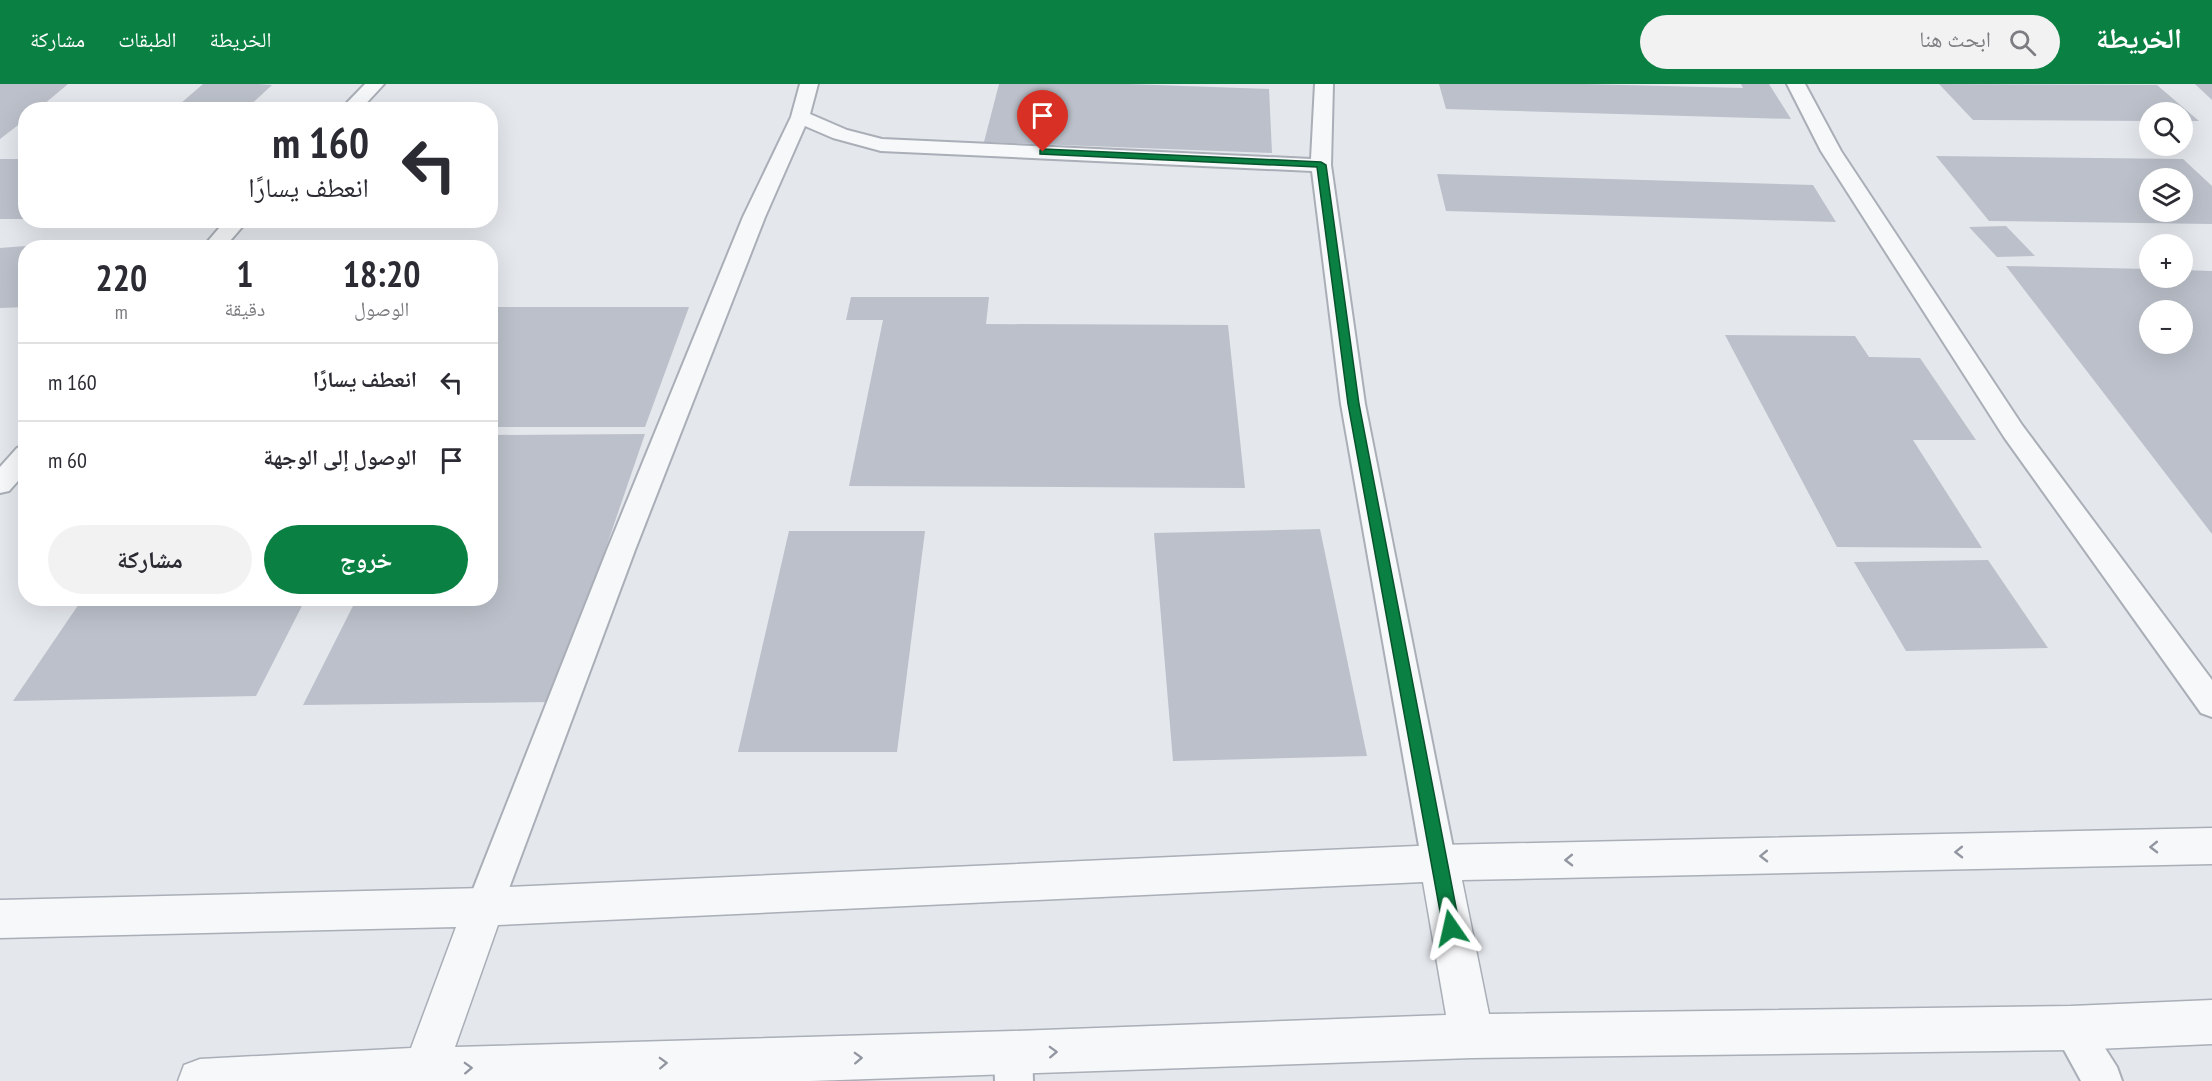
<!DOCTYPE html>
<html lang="ar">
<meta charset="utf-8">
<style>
body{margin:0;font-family:"PT Sans Narrow","Noto Naskh Arabic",sans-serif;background:#f2f2f3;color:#2b2b33;direction:rtl;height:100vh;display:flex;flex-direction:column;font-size:22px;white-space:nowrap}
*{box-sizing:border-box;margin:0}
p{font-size:20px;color:#7c7c81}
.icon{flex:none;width:33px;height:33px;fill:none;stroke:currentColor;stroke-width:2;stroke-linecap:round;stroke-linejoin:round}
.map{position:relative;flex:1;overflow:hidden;direction:ltr}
.side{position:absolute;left:18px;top:156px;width:480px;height:366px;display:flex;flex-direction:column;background:#fff;border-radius:24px;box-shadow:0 6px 24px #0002;direction:rtl}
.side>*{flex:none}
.banner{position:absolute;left:18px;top:18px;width:480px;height:126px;border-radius:24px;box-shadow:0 6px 24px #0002;direction:rtl;background:#fff;color:#2b2b33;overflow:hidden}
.buttons{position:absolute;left:2139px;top:18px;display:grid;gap:12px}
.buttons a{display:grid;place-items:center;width:54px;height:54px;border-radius:50%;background:#fff;box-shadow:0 6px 24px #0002;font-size:30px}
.pin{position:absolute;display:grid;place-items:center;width:51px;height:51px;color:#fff;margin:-62px -26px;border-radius:50% 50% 50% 0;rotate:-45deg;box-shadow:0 0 6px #0007}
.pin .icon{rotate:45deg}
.me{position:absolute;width:66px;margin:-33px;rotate:349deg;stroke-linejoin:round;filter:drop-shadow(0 0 4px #0008)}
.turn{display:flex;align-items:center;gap:21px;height:126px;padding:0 30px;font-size:27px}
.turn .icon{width:78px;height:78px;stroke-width:2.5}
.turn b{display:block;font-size:42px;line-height:51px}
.eta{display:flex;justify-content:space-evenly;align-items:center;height:102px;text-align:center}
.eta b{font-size:36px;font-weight:700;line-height:42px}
.action{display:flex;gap:12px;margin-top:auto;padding:12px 30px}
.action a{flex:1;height:69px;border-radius:36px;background:#0b8043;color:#fff;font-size:24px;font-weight:700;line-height:69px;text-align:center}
.action a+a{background:#f2f2f3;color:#2b2b33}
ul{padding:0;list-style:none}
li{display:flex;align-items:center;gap:18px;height:78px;padding:0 30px;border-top:2px solid #e1e1e2}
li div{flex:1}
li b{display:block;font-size:22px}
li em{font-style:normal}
header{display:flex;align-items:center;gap:36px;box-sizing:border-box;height:84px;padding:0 30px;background:#0b8043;color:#fff}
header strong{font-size:28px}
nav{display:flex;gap:33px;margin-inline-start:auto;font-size:21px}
.search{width:420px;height:54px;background:#f2f2f3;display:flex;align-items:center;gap:15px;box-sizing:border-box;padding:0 21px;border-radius:33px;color:#7c7c81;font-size:22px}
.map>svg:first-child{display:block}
.building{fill:#bbc0ca;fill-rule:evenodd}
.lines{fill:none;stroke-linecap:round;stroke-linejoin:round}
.lane-casing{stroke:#a9aeb7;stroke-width:4}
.street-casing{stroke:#a9aeb7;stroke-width:3}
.lane{fill:#f7f8fa;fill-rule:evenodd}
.street{fill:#f7f8fa;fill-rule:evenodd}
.oneway{stroke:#9196a0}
.route{fill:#0b8043;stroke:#07532c;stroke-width:1.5}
</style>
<header>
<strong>الخريطة</strong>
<div class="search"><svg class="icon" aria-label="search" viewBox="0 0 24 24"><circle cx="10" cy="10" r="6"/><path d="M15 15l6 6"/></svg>ابحث هنا</div>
<nav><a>الخريطة</a><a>الطبقات</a><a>مشاركة</a></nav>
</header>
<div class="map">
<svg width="2212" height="997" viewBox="0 0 2212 997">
<rect width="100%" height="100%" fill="#e4e7ec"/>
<g class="building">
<path d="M0,0H68L37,26H26V35L0,55Z"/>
<path d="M203,0H258L272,1L245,26H173Z"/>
<path d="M999,0H1128L1269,5L1272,69L984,58Z"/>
<path d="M1439,0H1585L1743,4L1741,0H1769L1791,35L1446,25Z"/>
<path d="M1939,0L2157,1L2199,37H2182V28H2150V37L1973,36Z"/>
<path d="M2195,0H2212V16Z"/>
<path d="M1936,72L2183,75L2212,102V140L1989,137ZM2150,94H2182V128H2150Z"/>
<rect x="0" y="75" width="26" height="60"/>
<path d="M1437,90L1813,101L1836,138L1446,127Z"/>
<path d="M2006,142L2035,172L1997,173L1969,143Z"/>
<path d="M134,158L130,164H45V162Z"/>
<path d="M26,162V223L0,224V164Z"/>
<path d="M2006,182L2150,185V194H2182V186L2212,187V450ZM2150,226H2182V260H2150Z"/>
<path d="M851,213H989L986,240L1228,241L1245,404L849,402L883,236H846Z"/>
<path d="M490,223H689L645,343H490Z"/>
<path d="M1725,251L1855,252L1869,273L1920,274L1976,356H1913L1982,464L1837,463Z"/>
<path d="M645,350L553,618L303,621L357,514H490V351Z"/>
<path d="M1320,445L1367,672L1173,677L1154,449Z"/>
<path d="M789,447H925L897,668H738Z"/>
<path d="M1988,476L2048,564L1906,567L1854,478Z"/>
<path d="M83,514H306L256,612L13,617Z"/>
</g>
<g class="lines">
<g class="lane-casing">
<g id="lane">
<path d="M365,0H384L360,26H340Z"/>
<path d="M800,0H818L810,30L847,46L882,55L1311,75L1315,0H1333L1331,81L1365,320L1456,779L1451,790L1439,795L1427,790L1422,779L1341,320L1312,87L881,67L833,54L805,42L765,133L635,466L502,823L496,835L484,839L472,835L466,823L607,466L743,133L791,33Z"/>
<path d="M1787,0H1805L1841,67L2022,341L2212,596V633L2201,629L2004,353L1821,67Z"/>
<path d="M226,136H248L224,164H202Z"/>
<path d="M26,361V388L9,407L0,409V383L17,364Z"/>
<path d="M2071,925L2084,931L2117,983L2122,997H2081L2052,944L2058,931Z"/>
<path d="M1013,950L1026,956L1032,969L1033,997H995L994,969L1000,956Z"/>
</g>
</g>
<g class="street-casing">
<path id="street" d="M2212,744V780L1462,796L1489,930L2071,922L2212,916V960L2071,966L1472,974L811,997H178L184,981L200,975L411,964L456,843L0,854V816L484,804L1439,761ZM1423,798L1446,931L1013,947L455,963L498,841Z"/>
</g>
<use href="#lane" class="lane"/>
<use href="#street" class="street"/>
</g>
<defs><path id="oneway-chevron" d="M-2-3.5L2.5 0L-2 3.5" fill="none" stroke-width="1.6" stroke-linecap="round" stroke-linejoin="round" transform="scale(1.5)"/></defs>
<g class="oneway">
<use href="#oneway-chevron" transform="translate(2154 763) rotate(179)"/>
<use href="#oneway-chevron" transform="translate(1959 768) rotate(179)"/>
<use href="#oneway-chevron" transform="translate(1764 772) rotate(179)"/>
<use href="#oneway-chevron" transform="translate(1569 776) rotate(179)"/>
<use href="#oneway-chevron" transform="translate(1053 968) rotate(-2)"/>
<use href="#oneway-chevron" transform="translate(858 974) rotate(-2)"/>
<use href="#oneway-chevron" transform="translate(663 979) rotate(-2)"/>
<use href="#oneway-chevron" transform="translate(468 984) rotate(-2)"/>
</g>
<path class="route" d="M1043,65L1321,78L1326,81L1359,320L1460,844L1457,850L1451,852L1445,850L1443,844L1348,320L1317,83L1040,70V66Z"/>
</svg>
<div class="buttons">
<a><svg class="icon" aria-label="search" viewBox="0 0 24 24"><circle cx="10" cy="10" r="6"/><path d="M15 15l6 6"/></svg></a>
<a><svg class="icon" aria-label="layers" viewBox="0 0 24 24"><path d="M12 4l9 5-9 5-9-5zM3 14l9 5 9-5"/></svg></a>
<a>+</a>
<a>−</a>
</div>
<div class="pin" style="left:1043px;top:68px;background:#d93025"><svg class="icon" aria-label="arrive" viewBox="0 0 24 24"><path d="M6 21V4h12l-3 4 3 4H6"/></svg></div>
<svg class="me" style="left:1451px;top:844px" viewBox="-20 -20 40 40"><path d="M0-17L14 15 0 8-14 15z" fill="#0b8043" stroke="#fff" stroke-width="4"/></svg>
<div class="banner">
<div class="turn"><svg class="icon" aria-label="left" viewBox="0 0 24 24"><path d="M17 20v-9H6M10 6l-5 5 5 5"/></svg><div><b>160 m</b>انعطف يسارًا</div></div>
</div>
<section class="side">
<div class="eta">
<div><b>18:20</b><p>الوصول</p></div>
<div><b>1</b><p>دقيقة</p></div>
<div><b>220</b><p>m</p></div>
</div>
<ul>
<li><svg class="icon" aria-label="left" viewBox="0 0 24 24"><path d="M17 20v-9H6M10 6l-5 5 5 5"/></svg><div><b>انعطف يسارًا</b></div><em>160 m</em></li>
<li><svg class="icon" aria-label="arrive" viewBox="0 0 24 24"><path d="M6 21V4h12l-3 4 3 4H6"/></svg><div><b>الوصول إلى الوجهة</b></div><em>60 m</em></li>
</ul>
<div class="action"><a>خروج</a><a>مشاركة</a></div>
</section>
</div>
